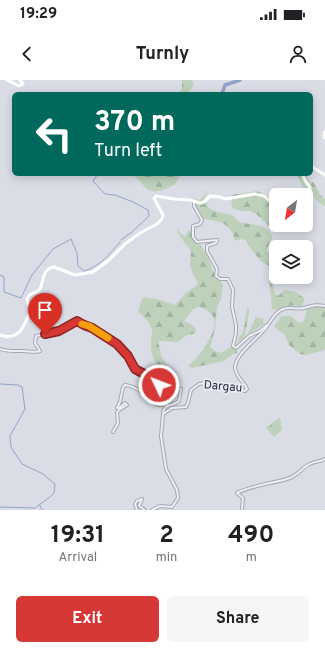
<!DOCTYPE html>
<style>
body{margin:0;font-family:Overpass,sans-serif;background:#f6f6f6;color:#202124;height:100vh;display:flex;flex-direction:column;font-size:15px;white-space:nowrap}
*{box-sizing:border-box;margin:0}
p{font-size:13px;color:#757577}
.icon{flex:none;width:22px;height:22px;fill:none;stroke:currentColor;stroke-width:2;stroke-linecap:round;stroke-linejoin:round}
.map{position:relative;height:430px;overflow:hidden}
.sheet{display:flex;flex-direction:column;background:#fff;flex:1}
.sheet>*{flex:none}
.guide{position:absolute;left:12px;top:12px;width:301px;height:84px;border-radius:6px;box-shadow:0 2px 10px #0003;background:#00695c;color:#fff;overflow:hidden}
.needle{width:26px;rotate:211deg}
.tools{position:absolute;left:269px;top:108px;display:grid;gap:8px}
.tools a{display:grid;place-items:center;width:44px;height:44px;border-radius:6px;background:#fff;box-shadow:0 2px 10px #0003;font-size:20px}
.pin{position:absolute;display:grid;place-items:center;width:34px;height:34px;color:#fff;margin:-41px -17px;border-radius:50% 50% 50% 0;rotate:-45deg;box-shadow:0 0 4px #0007}
.pin .icon{rotate:45deg}
.me{position:absolute;width:44px;margin:-22px;rotate:313deg;stroke-linejoin:round;filter:drop-shadow(0 0 3px #0008)}
.turn{display:flex;align-items:center;gap:14px;height:84px;padding:0 16px;font-size:18px}
.turn .icon{width:52px;height:52px;stroke-width:2.5}
.turn b{display:block;font-size:28px;line-height:34px}
.eta{display:flex;justify-content:space-evenly;align-items:center;height:68px;text-align:center}
.eta b{font-size:24px;font-weight:700;line-height:28px}
.cta{display:flex;gap:8px;margin-top:auto;padding:8px 16px}
.cta a{flex:1;height:46px;border-radius:6px;background:#d63935;color:#fff;font-size:16px;font-weight:700;line-height:46px;text-align:center}
.cta a+a{background:#f6f6f6;color:#202124}
.status{display:flex;justify-content:space-between;align-items:center;height:28px;padding:0 20px;background:#fff;direction:ltr}
.status svg{height:11px;fill:currentColor}
header{display:flex;justify-content:space-between;align-items:center;height:52px;padding:0 16px;background:#fff;font-size:18px;font-weight:700}
.map>svg:first-child{display:block}
.grass{fill:url(#grass-tufts)}
.forest{fill:url(#forest-firs)}
.lines{fill:none;stroke-linecap:round;stroke-linejoin:round}
.stream{stroke:#92a3ca;stroke-width:1}
.river{stroke:#92a3ca;stroke-width:3.5}
.street-casing{stroke:#a3a7b3;stroke-width:4}
.street{stroke:#edeff5;stroke-width:2}
.secondary{stroke:#fff;stroke-width:3}
.route-casing{stroke:#8b2522;stroke-width:10}
.route{stroke:#d63935;stroke-width:7}
.slow{stroke:#f59e0b;stroke-width:7}
.labels{text-anchor:middle;dominant-baseline:central;stroke-width:3.5;stroke-linejoin:round;paint-order:stroke}
.street-label{font-size:12px;fill:#24293d;stroke:#eaecf4}
</style>
<div class="status"><b>19:29</b><svg viewBox="0 0 49 12"><path d="M0 12V9h3v3zM5 12V6h3v6zM10 12V3h3v9zM15 12V0h3v12zM26 1h20v11H26zM47 4h2v5h-2z"/></svg></div>
<header><svg class="icon" aria-label="back" viewBox="0 0 24 24"><path d="M15 5l-7 7 7 7"/></svg>Turnly<svg class="icon" aria-label="person" viewBox="0 0 24 24"><circle cx="12" cy="8" r="4"/><path d="M4 21q1-7 8-7t8 7"/></svg></header>
<div class="map">
<svg width="325" height="430" viewBox="0 0 325 430">
<defs>
<pattern id="grass-tufts" width="24" height="20" patternUnits="userSpaceOnUse"><rect width="24" height="20" fill="#bdd1bb"/><path d="M3 7l-1-3M5 7V3M7 7l1-3M15 17l-1-3M17 17v-4M19 17l1-3" fill="none" stroke="#a2b3a2"/></pattern>
<pattern id="forest-firs" width="22" height="20" patternUnits="userSpaceOnUse"><rect width="22" height="20" fill="#bdd1bb"/><path d="M5 1l3.5 6h-7zM16 11l3.5 6h-7z" fill="#a2b3a2"/></pattern>
</defs>
<rect width="100%" height="100%" fill="#dadde6"/>
<path class="grass" d="M280,337L282,350L274,357L266,348Z"/>
<g class="forest">
<path d="M182,0H192L194,5C188,14 189,14 178,14L182,8Z"/>
<path d="M133,94H181C179,97 177,103 174,105C167,108 157,114 149,110C142,107 141,98 133,96Z"/>
<path d="M296,94H305L310,101L314,103L320,114L325,119V126L316,120L312,112L309,110L308,126L309,141L306,131V113Z"/>
<path d="M207,111H208L203,121L205,123L207,121V125L209,128L217,132L232,135L239,142L261,146L267,149L273,157L266,171L276,176V187C262,187 252,171 246,160L241,159L235,161C233,151 228,144 217,141C212,140 207,141 202,137C197,132 194,125 191,118L198,120L201,119Z"/>
<path d="M256,111C264,112 270,117 274,123L271,127L273,137L269,146L261,138L256,134L250,131H241L232,128L231,116L232,115Z"/>
<path d="M177,147L180,153L185,156L190,149H192V153L207,175L210,182L212,190L223,204L221,219L217,228L215,249L210,267L215,271L221,273L237,263V273L233,274L224,281L192,288L188,286C191,282 196,279 199,275C210,260 228,234 198,227L192,230L184,241L195,247L196,253L185,256L178,262L158,261L161,275L171,294L169,297C157,287 150,278 151,261C151,257 153,253 152,249C150,242 143,236 138,232L142,219L145,217L160,220L175,225L186,213L198,204L190,186L191,171L178,154Z"/>
<path d="M269,195L271,196L275,214L278,216L284,210L296,212L304,218V222L302,227C297,226 292,225 288,226C282,227 279,231 272,229Z"/>
<path d="M322,226L325,227V270L306,275L300,274L289,265L284,254L274,247L275,244L278,242L280,237C283,237 287,235 290,236C295,238 296,242 302,243L305,238L307,228L309,227Z"/>
<path d="M247,228L249,229V232L245,256L237,263L238,259L243,252Z"/>
<path d="M256,237L263,239L264,244L247,255Z"/>
</g>
<g class="lines">
<g class="stream">
<path d="M98,94L93,101L105,114L115,115L133,122L148,130L149,136L132,152L121,160"/>
<path d="M0,195L4,197V212L21,218L32,195L53,169L71,159L77,173L78,186L84,191C100,186 110,174 120,162"/>
<path d="M0,304L18,305L22,307L25,329L10,356L11,367L22,384L43,394L55,404L54,413L50,417L35,428L0,427"/>
<path d="M40,425V427L43,430"/>
</g>
<path class="river" d="M222,14L225,5L240,0"/>
<g class="street-casing">
<g id="street">
<path d="M194,122V126L202,140L200,144L193,146V157L197,162L217,160L216,163L207,166V171L217,189L216,196L220,199H228L233,210L232,227L236,245V253L233,266L236,268L249,256L260,251L267,245"/>
<path d="M0,269C9,272 14,271 23,271C29,271 34,273 40,271L35,263L36,256L59,251L77,241L84,245L92,248L117,264L128,276L135,289L146,295L153,294L158,296L159,309L161,310L169,307L181,309L179,321C174,326 165,323 163,332"/>
<path d="M113,352L118,343L117,333L119,330L127,325L125,323L119,328H117L120,322L123,307L125,305C130,305 142,311 146,315C152,322 157,328 167,324L169,325"/>
<path d="M137,430L135,424L137,421L142,419L139,426L145,430"/>
<path d="M152,430L160,426L172,427L178,418L177,410L166,389L161,356L163,334L172,328L186,327L188,323L191,310L199,304L206,303L226,305L241,310L245,311L247,309C244,302 235,296 235,287C236,274 257,259 265,249C271,242 274,232 283,229C291,226 297,230 304,228C312,226 316,224 325,226"/>
<path d="M242,430L243,418L237,413C253,405 270,404 287,399C298,396 302,387 310,384C315,381 320,382 325,379"/>
</g>
</g>
<use href="#street" class="street"/>
<g class="secondary">
<path d="M7,0L19,6L23,4L20,0"/>
<path d="M325,52L324,56L325,58"/>
<path d="M311,86L325,95"/>
<path d="M302,94L306,102L310,107V134L308,136L306,135"/>
<path d="M0,255C13,260 21,253 26,241C27,238 30,233 30,229C29,225 26,222 28,217C30,212 37,214 40,209C44,200 42,189 54,187L75,195L93,192L109,180L125,164L140,153L157,144L162,139L163,135L154,118L156,116L174,119L190,120L200,123L204,122L210,116L220,117L226,119L254,114L264,116L270,121L276,119"/>
</g>
</g>
<g class="lines">
<g class="route-casing">
<path id="route" d="M45,254L59,251L77,241L84,245L92,248L117,264L128,276L135,289L146,295L153,294L158,296L159,305"/>
</g>
<use href="#route" class="route"/>
<path class="slow" d="M82,244L89,246L108,258"/>
</g>
<g class="labels">
<g class="street-label">
<text transform="translate(223 307) rotate(5)">Dargau</text>
</g>
</g>
</svg>
<div class="tools">
<a><svg class="needle" viewBox="-14 -14 28 28"><path d="M0-13l5 13h-10z" fill="#e53935"/><path d="M0 13l5-13h-10z" fill="#757577"/></svg></a>
<a><svg class="icon" aria-label="layers" viewBox="0 0 24 24"><path d="M12 4l9 5-9 5-9-5zM3 14l9 5 9-5"/></svg></a>
</div>
<div class="pin" style="left:45px;top:254px;background:#d93025"><svg class="icon" aria-label="arrive" viewBox="0 0 24 24"><path d="M6 21V4h12l-3 4 3 4H6"/></svg></div>
<svg class="me" style="left:159px;top:305px" viewBox="-20 -20 40 40"><circle r="17" fill="#d63935" stroke="#fff" stroke-width="3"/><path d="M0-11L8 9 0 5-8 9z" fill="#fff"/></svg>
<div class="guide">
<div class="turn"><svg class="icon" aria-label="left" viewBox="0 0 24 24"><path d="M17 20v-9H6M10 6l-5 5 5 5"/></svg><div><b>370 m</b>Turn left</div></div>
</div>
</div>
<section class="sheet">
<div class="eta">
<div><b>19:31</b><p>Arrival</p></div>
<div><b>2</b><p>min</p></div>
<div><b>490</b><p>m</p></div>
</div>
<div class="cta"><a>Exit</a><a>Share</a></div>
</section>
